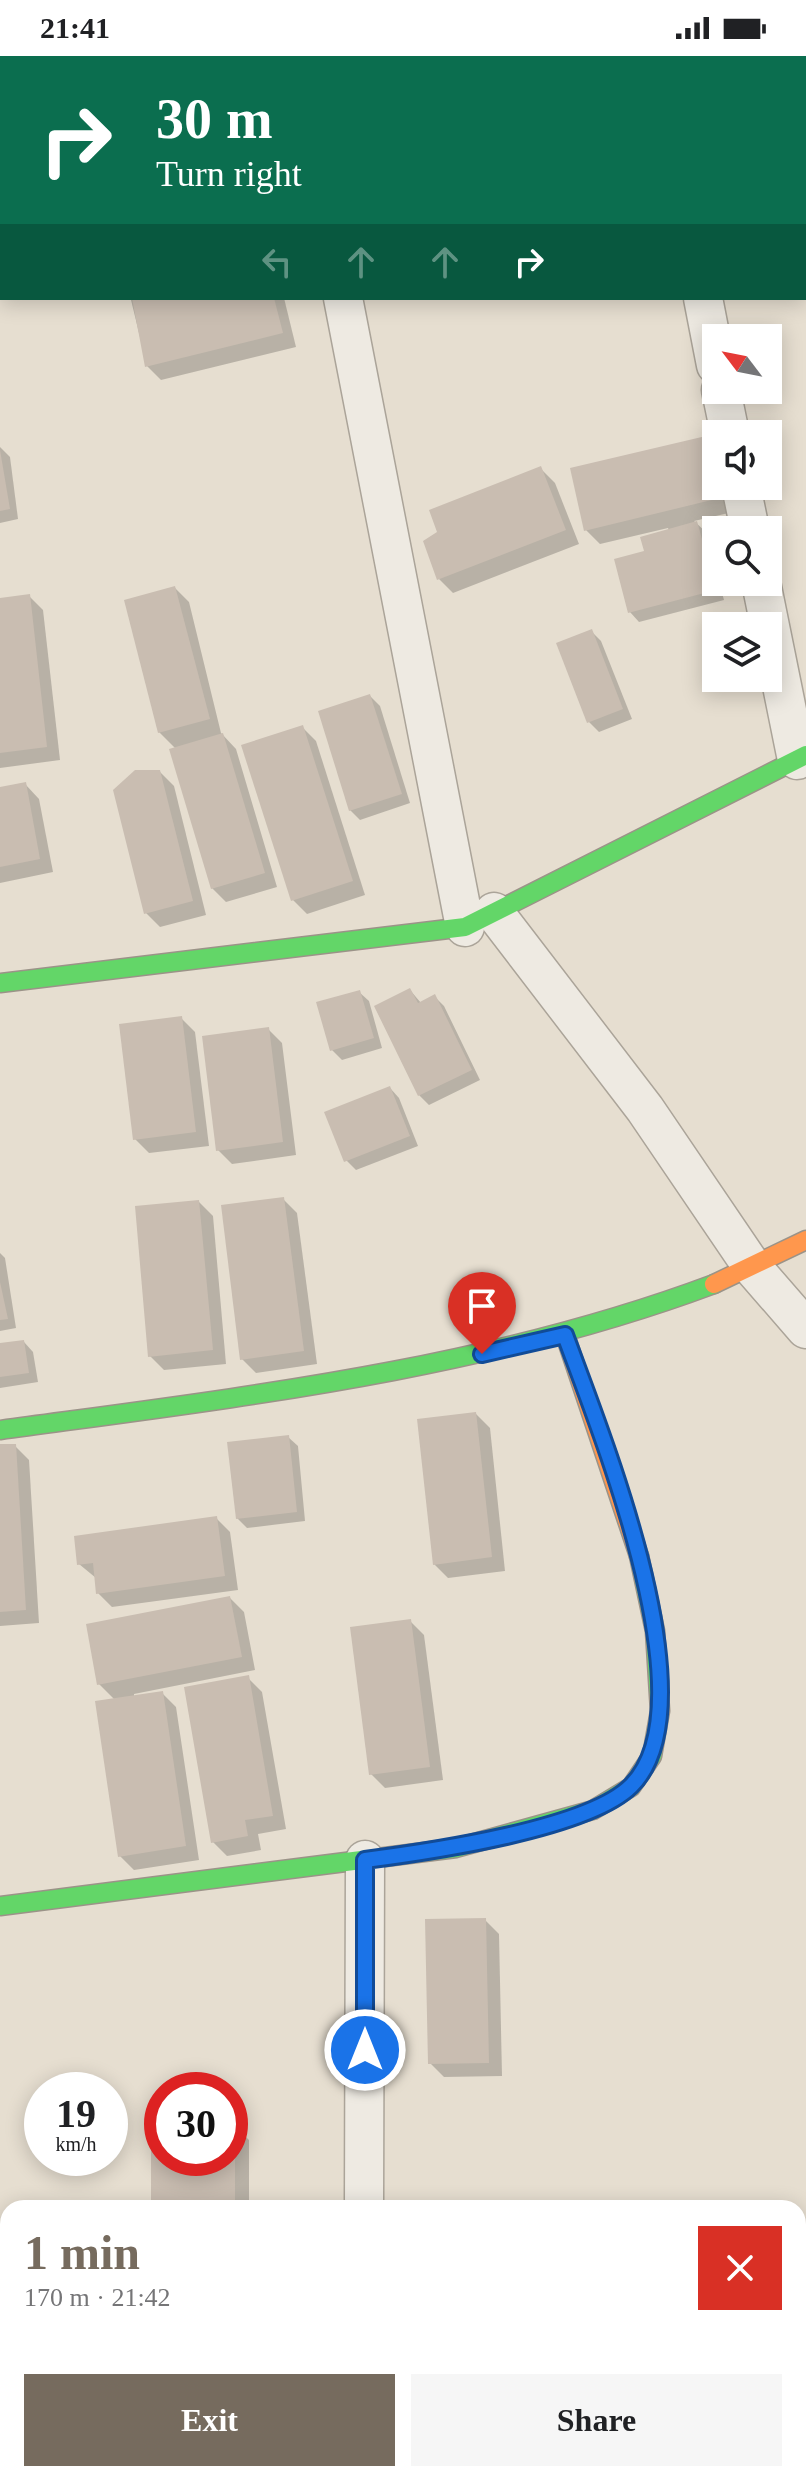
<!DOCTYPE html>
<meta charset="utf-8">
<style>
body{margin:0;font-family:"Times New Roman",serif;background:#f6f6f6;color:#202124;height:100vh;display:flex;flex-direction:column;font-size:30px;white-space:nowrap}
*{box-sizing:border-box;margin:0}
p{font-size:26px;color:#757577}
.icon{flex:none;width:44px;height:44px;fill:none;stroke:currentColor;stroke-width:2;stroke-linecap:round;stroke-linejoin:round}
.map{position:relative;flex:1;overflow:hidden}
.panel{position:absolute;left:0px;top:2144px;width:806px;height:282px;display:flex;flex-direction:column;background:#fff;border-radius:24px 24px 0 0;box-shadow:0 4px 20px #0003}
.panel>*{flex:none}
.guide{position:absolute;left:0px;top:0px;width:806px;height:244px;box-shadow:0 4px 20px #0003;background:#0b6e4f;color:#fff;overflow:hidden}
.needle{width:52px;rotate:302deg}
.tools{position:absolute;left:702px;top:268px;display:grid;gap:16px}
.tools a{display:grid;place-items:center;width:80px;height:80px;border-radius:0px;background:#fff;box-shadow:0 4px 20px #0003;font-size:40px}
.speed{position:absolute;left:24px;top:2016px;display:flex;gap:16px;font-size:40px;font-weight:700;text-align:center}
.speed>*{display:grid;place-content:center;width:104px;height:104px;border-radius:50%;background:#fff;box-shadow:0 4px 20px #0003;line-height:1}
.speed small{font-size:20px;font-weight:400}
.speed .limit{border:12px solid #d22;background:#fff;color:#111}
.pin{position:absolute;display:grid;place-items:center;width:68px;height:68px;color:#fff;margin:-82px -34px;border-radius:50% 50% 50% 0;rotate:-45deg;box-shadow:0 0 8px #0007}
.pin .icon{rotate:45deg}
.me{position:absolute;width:88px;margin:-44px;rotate:0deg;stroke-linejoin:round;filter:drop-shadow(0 0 6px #0008)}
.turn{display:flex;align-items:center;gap:28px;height:168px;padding:0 24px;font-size:36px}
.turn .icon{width:104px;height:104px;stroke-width:2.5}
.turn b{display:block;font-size:56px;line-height:68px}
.lanes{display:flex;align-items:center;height:76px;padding:0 24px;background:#0003;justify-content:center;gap:40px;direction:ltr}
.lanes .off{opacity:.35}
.round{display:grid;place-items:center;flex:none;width:84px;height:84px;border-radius:0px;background:#f6f6f6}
.headline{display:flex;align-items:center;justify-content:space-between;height:136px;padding:0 24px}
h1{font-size:48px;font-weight:600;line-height:60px;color:#766b5e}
.cta{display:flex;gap:16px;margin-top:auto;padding:16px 24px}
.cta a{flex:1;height:92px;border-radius:0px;background:#766b5e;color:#fff;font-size:32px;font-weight:600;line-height:92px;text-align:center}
.cta a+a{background:#f6f6f6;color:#202124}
.status{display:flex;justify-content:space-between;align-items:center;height:56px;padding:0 40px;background:#fff;direction:ltr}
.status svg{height:22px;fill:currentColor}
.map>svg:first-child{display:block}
.shadow{fill:#0003}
.building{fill:#c9bdb1}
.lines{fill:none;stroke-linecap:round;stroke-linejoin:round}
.street-casing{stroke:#aba499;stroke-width:41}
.fast-casing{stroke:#9b9388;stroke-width:21}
.slow-casing{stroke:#9b9388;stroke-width:21}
.street{stroke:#eeeae2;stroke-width:38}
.fast{stroke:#63d668;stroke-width:18}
.slow{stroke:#ff974d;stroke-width:18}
.route-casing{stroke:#114b97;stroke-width:20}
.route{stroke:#1a73e8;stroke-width:14}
</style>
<div class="status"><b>21:41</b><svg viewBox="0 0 49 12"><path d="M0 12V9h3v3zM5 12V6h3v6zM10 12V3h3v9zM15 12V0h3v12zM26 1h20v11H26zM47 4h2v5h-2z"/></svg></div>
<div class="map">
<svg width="806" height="2425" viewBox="0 0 806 2425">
<rect width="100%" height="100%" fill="#e6ded0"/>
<g class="shadow">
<path d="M732,0H806V22L804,2Z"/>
<path d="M140,242H284L296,291L161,324L147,310L131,244Z"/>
<path d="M705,382L716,393V430H727L733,456L694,465L707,477L716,526H719L724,544L639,566L630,556L646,497L669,475L668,472L600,488L586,474Z"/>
<path d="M0,391L10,401L18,463L0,467Z"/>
<path d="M541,413L555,427L579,488L453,537L439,523Z"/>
<path d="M175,532L189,546L221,677L236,693L277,831L226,846L212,832L176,693L159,676Z"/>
<path d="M29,540L43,554L60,704L0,712V544Z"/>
<path d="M591,575L601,585L632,663L599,676L589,666Z"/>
<path d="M370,640L380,650L410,747L360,764L350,754Z"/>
<path d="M302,671L316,685L365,839L307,858L293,844Z"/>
<path d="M160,716L174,730L206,859L160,871L146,857Z"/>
<path d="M25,728L39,743L53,816L0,827V733Z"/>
<path d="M410,934L421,947L435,941L444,950L480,1024L429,1049L419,1039Z"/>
<path d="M359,936L369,945L382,992L342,1004L332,994Z"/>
<path d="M181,962L195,976L209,1090L149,1097L135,1083Z"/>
<path d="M268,973L282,987L296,1099L232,1108L218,1094Z"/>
<path d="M390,1032L399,1042L418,1090L356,1114L346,1104Z"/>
<path d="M283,1143L297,1157L317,1308L256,1317L242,1303Z"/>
<path d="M199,1146L213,1160L226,1308L164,1314L150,1300Z"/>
<path d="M0,1197L5,1202L16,1272L0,1275Z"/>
<path d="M24,1286L33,1296L38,1326L0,1332V1289Z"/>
<path d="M476,1358L490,1372L505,1515L448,1522L434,1508Z"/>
<path d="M288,1381L298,1390L305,1465L247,1472L237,1462Z"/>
<path d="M0,1390H15L29,1404L39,1567L0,1570Z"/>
<path d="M216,1462L230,1476L238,1534L112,1551L98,1537L96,1522L79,1508Z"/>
<path d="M230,1542L244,1556L255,1614L134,1638V1641L162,1637L176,1651L199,1804L134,1814L120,1800L115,1644L99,1628Z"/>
<path d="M410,1565L424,1579L443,1724L385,1732L371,1718Z"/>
<path d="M248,1622L262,1636L286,1773L258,1778L261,1794L227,1800L213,1786Z"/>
<path d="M485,1864L499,1878L502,2020L444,2021L430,2007Z"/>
<path d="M230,2070H235L249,2084V2152H153L162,2071V2102H230Z"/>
</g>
<g class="building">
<path d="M132,242H274L283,277L145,311Z"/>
<path d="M706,380L720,442L584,475L570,412Z"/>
<path d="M0,394L10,453L0,455Z"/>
<path d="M541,410L566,474L437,524L423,485L437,476L429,454Z"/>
<path d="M697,465L716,534L628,557L614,503L644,495L640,481Z"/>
<path d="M175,530L210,663L158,677L124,544Z"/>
<path d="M30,538L47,691L0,697V542Z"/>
<path d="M592,573L623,653L587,667L556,587Z"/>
<path d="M370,638L402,738L349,755L318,655Z"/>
<path d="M303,669L353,825L291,845L241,689Z"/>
<path d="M223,677L265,817L211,833L169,693Z"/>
<path d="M135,714H160L193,845L144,858L113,734Z"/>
<path d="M26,726L40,803L0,811V731Z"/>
<path d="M410,932L418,947L435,938L472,1014L418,1040L374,950Z"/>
<path d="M360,934L374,982L330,995L316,946Z"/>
<path d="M182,960L196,1076L133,1084L119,968Z"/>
<path d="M269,971L283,1086L216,1095L202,980Z"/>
<path d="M390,1030L410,1080L344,1106L324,1056Z"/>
<path d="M284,1141L304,1295L240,1304L221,1149Z"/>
<path d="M199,1144L213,1294L148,1301L135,1150Z"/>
<path d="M0,1226L8,1263L0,1264Z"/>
<path d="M24,1284L29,1317L0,1321V1287Z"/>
<path d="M476,1356L492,1501L433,1509L417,1363Z"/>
<path d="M289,1379L297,1456L236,1463L227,1386Z"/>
<path d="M0,1388H16L26,1554L0,1556Z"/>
<path d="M217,1460L225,1520L96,1538L93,1507L77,1509L74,1480Z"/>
<path d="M230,1540L242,1601L97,1629L86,1568Z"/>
<path d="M411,1563L430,1711L369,1719L350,1571Z"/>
<path d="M249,1619L273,1760L245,1764L248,1780L211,1787L184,1631Z"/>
<path d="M163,1635L186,1790L118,1801L95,1645Z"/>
<path d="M486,1862L489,2007L428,2008L425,1863Z"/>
<path d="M230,2068H235V2152H151V2069H162V2102H230Z"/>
</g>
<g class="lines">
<g class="street-casing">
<g id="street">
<path d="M299,0V2"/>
<path d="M689,0V2"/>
<path d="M804,154L806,153"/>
<path d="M343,242L465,871"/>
<path d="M703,242L716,309"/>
<path d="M721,334L730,378"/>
<path d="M741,430L750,474"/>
<path d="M761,526L797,704"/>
<path d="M494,856L645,1053L753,1212L806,1273"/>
<path d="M364,2152L365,1804"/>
<path d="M364,2425V2418"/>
</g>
</g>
<g class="fast-casing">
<g id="fast">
<path d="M0,927L465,871L806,699"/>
<path d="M0,1374C242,1341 484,1314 714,1228"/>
<path d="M0,1850L456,1792L593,1754L631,1731L652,1700L660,1655L655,1575L639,1500"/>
</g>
</g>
<g class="slow-casing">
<g id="slow">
<path d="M714,1228L806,1184"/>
<path d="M565,1279L639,1500"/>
</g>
</g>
<use href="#street" class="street"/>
<use href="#fast" class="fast"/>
<use href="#slow" class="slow"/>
</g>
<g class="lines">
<g class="route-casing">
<path id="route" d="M365,1994V1804C427,1796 588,1773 631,1730C713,1649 599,1373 565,1279L482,1298"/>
</g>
<use href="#route" class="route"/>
</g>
</svg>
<div class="tools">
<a><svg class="needle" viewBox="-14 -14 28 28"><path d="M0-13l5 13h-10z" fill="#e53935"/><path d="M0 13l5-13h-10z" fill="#757577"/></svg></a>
<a><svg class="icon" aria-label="sound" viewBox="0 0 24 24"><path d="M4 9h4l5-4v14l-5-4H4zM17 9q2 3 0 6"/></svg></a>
<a><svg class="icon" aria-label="search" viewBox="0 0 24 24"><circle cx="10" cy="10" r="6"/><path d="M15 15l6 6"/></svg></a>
<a><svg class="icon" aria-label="layers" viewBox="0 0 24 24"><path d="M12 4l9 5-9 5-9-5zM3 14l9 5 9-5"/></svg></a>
</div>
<div class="speed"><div>19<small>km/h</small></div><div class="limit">30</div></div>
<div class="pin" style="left:482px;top:1298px;background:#d93025"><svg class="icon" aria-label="arrive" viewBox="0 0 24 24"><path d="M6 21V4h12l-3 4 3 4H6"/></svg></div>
<svg class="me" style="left:365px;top:1994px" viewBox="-20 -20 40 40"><circle r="17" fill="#1a73e8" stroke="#fff" stroke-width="3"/><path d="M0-11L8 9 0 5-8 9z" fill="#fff"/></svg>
<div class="guide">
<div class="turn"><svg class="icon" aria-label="right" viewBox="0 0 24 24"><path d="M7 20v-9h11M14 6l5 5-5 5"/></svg><div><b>30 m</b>Turn right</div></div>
<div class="lanes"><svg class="icon off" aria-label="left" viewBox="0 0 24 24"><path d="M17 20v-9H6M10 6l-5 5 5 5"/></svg><svg class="icon off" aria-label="ahead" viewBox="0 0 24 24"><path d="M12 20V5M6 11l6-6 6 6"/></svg><svg class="icon off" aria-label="ahead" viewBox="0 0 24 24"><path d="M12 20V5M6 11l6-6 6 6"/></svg><svg class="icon" aria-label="right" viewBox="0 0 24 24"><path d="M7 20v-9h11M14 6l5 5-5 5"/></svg></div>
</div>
<section class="panel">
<div class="headline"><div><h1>1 min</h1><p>170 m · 21:42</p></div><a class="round" style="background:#d93025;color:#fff"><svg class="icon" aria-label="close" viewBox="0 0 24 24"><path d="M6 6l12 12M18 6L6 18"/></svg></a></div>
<div class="cta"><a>Exit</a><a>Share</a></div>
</section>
</div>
